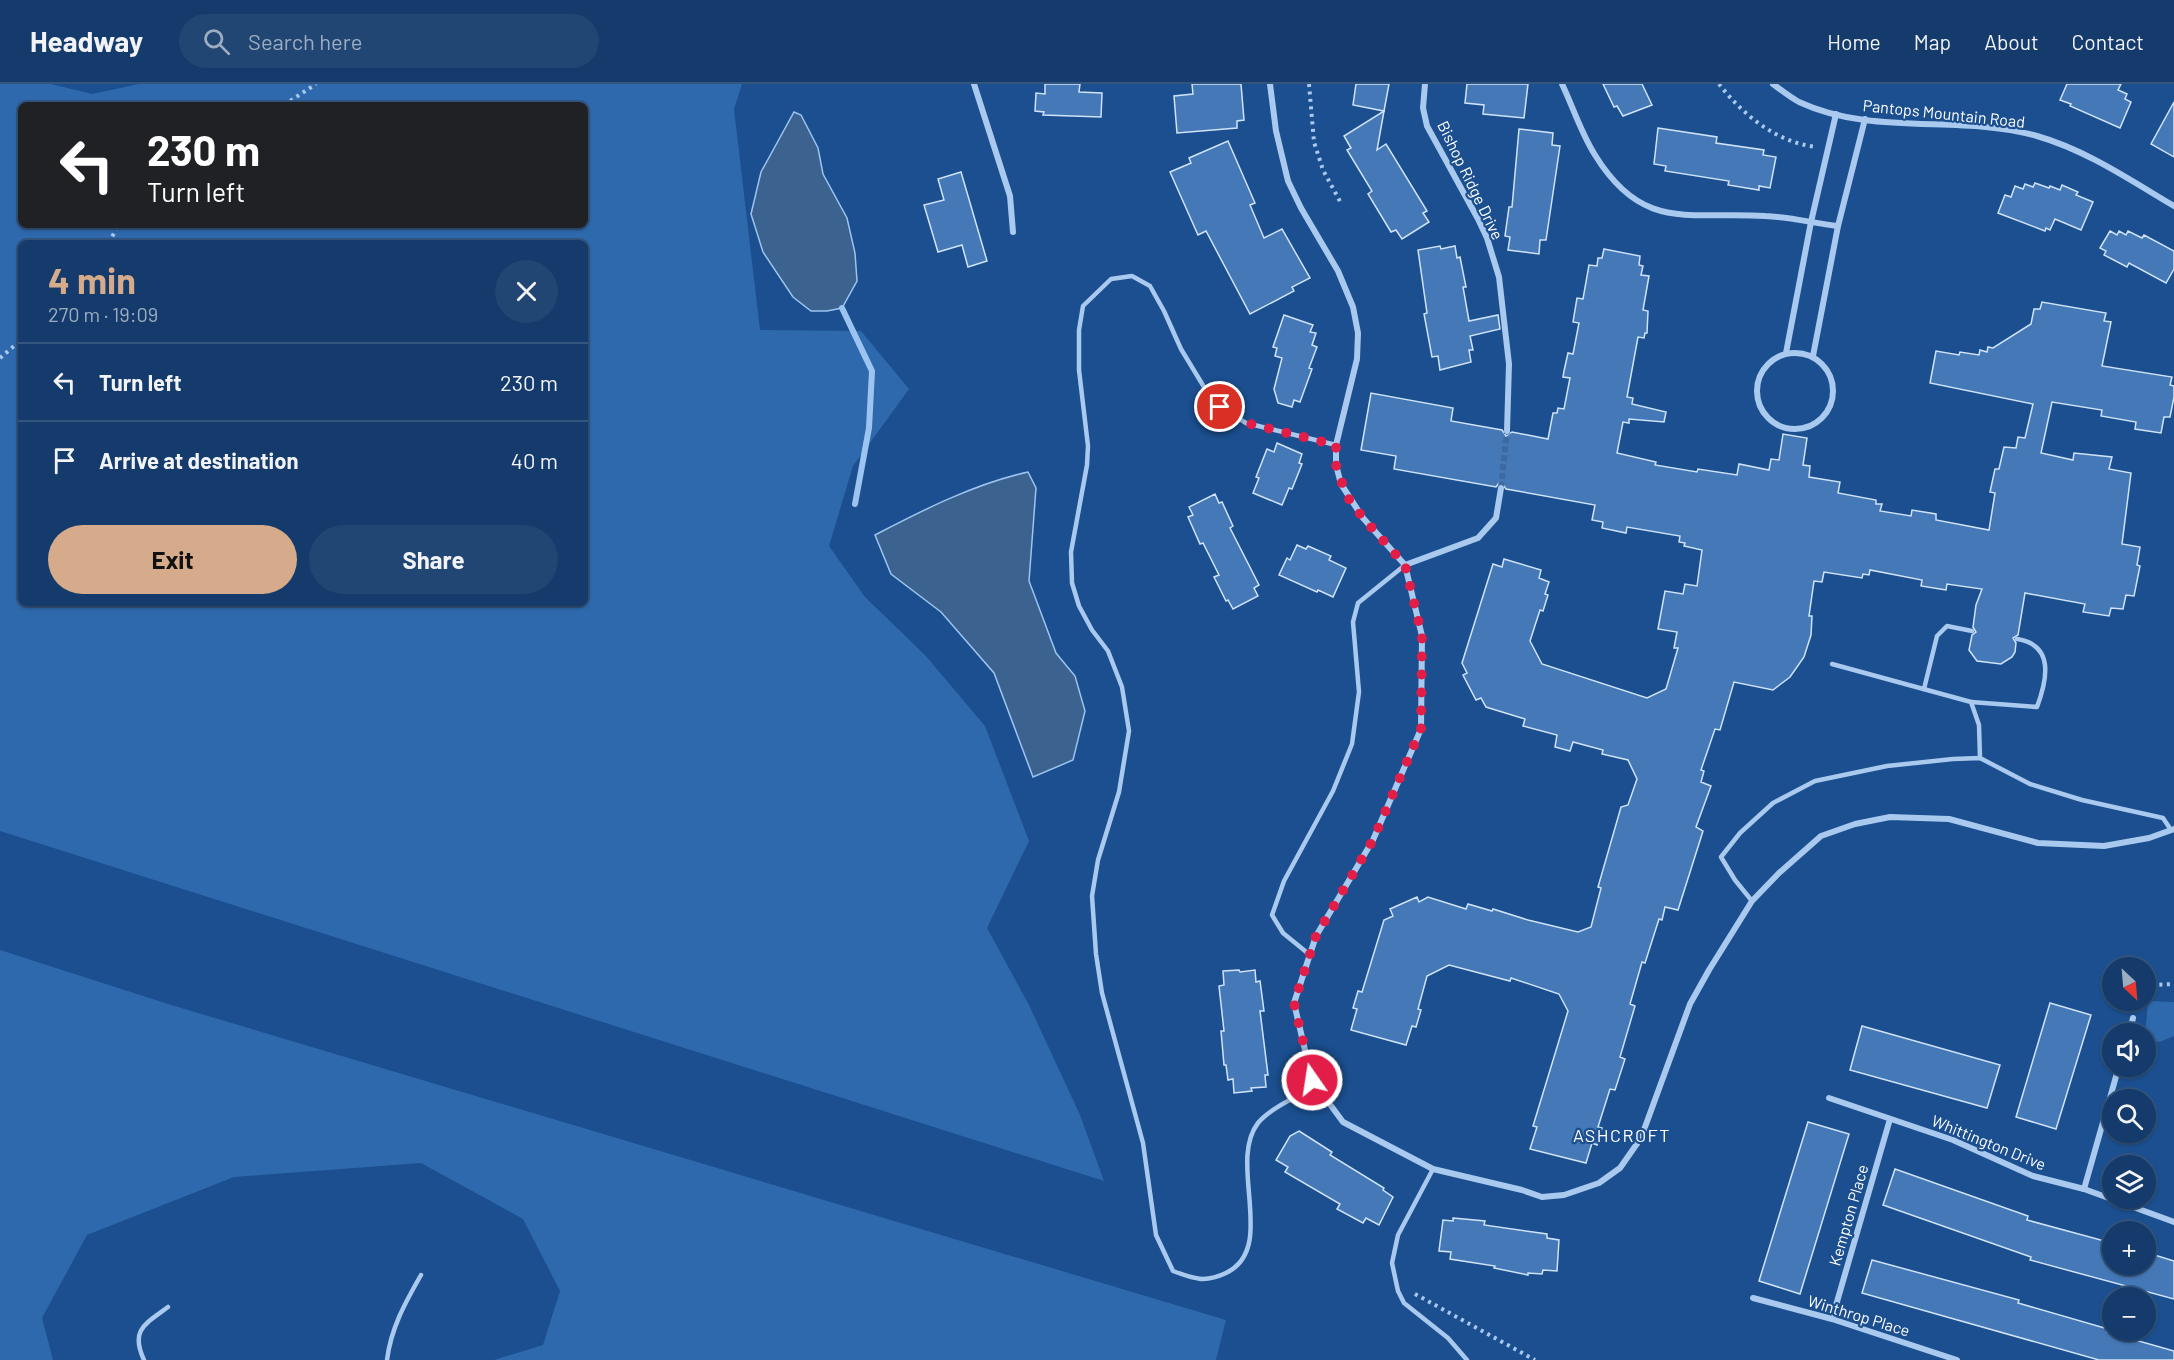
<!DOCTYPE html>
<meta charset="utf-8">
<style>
body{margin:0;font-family:Barlow,sans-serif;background:#214673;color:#f1f3f6;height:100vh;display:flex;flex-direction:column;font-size:22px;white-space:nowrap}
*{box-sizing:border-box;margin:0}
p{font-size:20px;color:#9dadc1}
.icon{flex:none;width:33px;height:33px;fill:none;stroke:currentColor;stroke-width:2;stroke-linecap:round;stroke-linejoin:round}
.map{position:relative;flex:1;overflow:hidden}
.side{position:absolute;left:18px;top:156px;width:570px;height:366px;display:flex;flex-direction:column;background:#143b6b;border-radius:9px;box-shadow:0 2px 4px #0004,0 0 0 2px #33557e}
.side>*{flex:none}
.guide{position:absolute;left:18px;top:18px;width:570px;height:126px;border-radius:9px;box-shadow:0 2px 4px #0004,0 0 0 2px #33557e;background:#202124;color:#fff;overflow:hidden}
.needle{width:39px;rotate:154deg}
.controls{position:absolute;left:2102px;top:873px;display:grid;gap:12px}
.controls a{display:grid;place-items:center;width:54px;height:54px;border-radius:50%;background:#143b6b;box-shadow:0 2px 4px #0004,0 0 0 2px #33557e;font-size:30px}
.pin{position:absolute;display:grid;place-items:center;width:51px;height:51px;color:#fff;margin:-26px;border:3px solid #fff;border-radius:50%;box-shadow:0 2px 6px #0007}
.me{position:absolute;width:66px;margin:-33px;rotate:347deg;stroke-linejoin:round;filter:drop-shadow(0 0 4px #0008)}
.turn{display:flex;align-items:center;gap:21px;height:126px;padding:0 30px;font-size:27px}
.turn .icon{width:78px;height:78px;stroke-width:2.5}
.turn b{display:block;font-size:42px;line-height:51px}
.round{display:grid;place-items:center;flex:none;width:63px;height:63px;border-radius:32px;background:#214673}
.head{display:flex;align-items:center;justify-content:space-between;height:102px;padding:0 30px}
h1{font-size:36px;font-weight:700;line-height:45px;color:#d6ab8b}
.button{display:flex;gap:12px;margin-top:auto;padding:12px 30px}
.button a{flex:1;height:69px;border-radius:36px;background:#d6ab8b;color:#111;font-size:24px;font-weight:700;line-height:69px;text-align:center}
.button a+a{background:#214673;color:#f1f3f6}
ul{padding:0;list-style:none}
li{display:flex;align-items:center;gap:18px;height:78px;padding:0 30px;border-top:2px solid #33557e}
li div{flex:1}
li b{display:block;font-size:22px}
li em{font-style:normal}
header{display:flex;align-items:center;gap:36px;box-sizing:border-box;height:84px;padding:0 30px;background:#143b6b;border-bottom:2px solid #33557e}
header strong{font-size:28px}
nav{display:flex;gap:33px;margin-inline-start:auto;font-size:21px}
.search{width:420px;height:54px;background:#214673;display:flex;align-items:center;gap:15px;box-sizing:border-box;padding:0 21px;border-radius:33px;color:#9dadc1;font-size:22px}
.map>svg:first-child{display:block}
.green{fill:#2e69ad;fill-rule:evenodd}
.water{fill:#3c6290;stroke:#9cc4f0;stroke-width:1.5}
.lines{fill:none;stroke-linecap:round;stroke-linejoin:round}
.stream{stroke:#9cc4f0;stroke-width:6}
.building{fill:#4478b7;stroke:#cfe3fa;stroke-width:1.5}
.street-tunnel{stroke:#3d69a0;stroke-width:6;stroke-dasharray:6 3;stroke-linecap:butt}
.path{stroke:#a9c9ee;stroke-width:4;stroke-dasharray:3 4.5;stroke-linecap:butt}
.lane{stroke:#a9c9ee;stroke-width:4.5}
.street{stroke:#a9c9ee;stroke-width:6}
.route{stroke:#e11d48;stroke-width:10;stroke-dasharray:0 18}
.labels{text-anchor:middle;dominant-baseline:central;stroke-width:4.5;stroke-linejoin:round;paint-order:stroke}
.street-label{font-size:16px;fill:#fff;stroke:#1b4f8f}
.neighbourhood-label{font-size:18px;letter-spacing:1.5px;fill:#fff;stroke:#1b4f8f}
</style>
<header>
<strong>Headway</strong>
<div class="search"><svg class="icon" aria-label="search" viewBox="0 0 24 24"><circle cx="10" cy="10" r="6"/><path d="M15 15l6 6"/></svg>Search here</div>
<nav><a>Home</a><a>Map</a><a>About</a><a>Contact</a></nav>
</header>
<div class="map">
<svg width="2174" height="1276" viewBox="0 0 2174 1276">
<rect width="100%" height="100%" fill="#1b4f8f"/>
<g class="green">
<path d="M0,0H51L92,10L139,0H742L734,25L760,246L861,247L909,305L853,382L829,462L865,513L925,571L985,642L1029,757L987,844L1029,921L1080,1031L1104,1097L0,747ZM21,21H585V141H21ZM21,159H585V519H21Z"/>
<path d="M0,866L168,920L1226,1236L1216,1276H494L543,1261L560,1207L523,1135L421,1079L234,1093L87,1151L42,1234L53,1276H0Z"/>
<path d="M2148,917L2174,918V952L2160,958L2145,955Z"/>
</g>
<g class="water">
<path d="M794,28L801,31L818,64L823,90L847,134L855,169L857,197L842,224L827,227H811L793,213L763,168L751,130L761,88Z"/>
<path d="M1028,388L1036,404L1029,497L1056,569L1075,592L1085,627L1073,676L1033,693L994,589L941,528L891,490L875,451C923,426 974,400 1028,388Z"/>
</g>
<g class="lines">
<path class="stream" d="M842,224L872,287L869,344L855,420"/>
</g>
<g class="building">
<path d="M1045,0H1080L1079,8L1102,9L1101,33L1043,31L1044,28L1035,27L1036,9L1045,10Z"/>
<path d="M1192,0H1241L1244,36L1237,37V44L1177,49L1174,12L1193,10Z"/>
<path d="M1356,0H1389L1384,27L1353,21Z"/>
<path d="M1467,0H1528L1524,34L1483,30L1484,21L1465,19Z"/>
<path d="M1603,0H1642L1652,21L1623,32L1617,22L1614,23Z"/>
<path d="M2067,0H2121L2118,6L2127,10L2125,15L2131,18L2120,44L2070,22L2071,20L2060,16Z"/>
<path d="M2174,18V73L2151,60Z"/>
<path d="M1384,27L1377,66L1386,60L1427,127L1423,129L1429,138L1402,155L1396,146L1391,148L1368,110L1372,107L1347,66L1351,64L1344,52Z"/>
<path d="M1658,44L1717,53L1716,59L1764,66L1763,71L1776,73L1770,104L1759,102V106L1728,101L1729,97L1665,87L1666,82L1654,80Z"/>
<path d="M1519,45L1553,49L1552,61L1560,62L1546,156H1540L1539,170L1508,166L1510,153L1505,152L1509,123H1512Z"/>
<path d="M1228,57L1255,119L1250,121L1264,154L1282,145L1310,194L1292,203L1294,207L1250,230L1206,147L1198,151L1170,88L1191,79L1189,74Z"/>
<path d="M961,88L987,177L968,183L962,161L938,168L924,121L944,116L938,95Z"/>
<path d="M2035,99L2049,104L2050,102L2060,106L2062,101L2078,108L2076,111L2093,118L2081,146L2055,135L2050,146L2046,144L2045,147L1998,129L2005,111L2011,113L2015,102L2023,105L2025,100L2033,103Z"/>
<path d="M2110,147L2117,151L2119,147L2126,151L2128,147L2142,154L2144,151L2174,167V185L2166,199L2129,179L2127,183L2104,171L2106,167L2100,164Z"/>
<path d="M1440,162L1441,165L1455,162L1457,174L1460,173L1466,203H1463L1469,237L1498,231L1500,245L1470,252L1473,266H1469L1471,278L1440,286L1438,272L1432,273L1424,230L1427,229L1418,166Z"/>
<path d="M1604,165L1640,172L1639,181L1643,182L1641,191L1649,192L1643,226L1648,227L1647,249H1645L1644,254L1638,253L1627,313L1633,314L1632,320L1666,328L1664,338L1629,335V339L1623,338L1617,369L1656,378L1655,381L1697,388L1698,385L1737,391L1739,380L1769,386L1771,375L1779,376L1783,350L1807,354L1803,381L1810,382L1809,393L1840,398L1838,409L1876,416V420H1882L1880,427L1911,432L1912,426L1936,430V436L1989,446L1995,409L1990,408L1995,385H1999L2004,363L2016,364L2018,353L2025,354L2033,320L1930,299L1936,267L1959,271L1960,268L1979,271L1980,266L1987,268L1988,263L1993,264L2031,240L2034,225H2040L2042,218L2106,229L2104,237L2111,238L2102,282L2172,293L2170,301L2174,302V313L2170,333H2164L2161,349L2135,345L2136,338L2101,332L2102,326L2052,318L2041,369L2073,376L2074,369L2112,373L2109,385L2131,389L2122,460L2140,463L2137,481L2140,482L2134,512L2126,511L2123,525L2111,524L2109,532L2083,528L2085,520L2025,509L2018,551L2013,554L2016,559L2015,568L2012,573L2001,580L1977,577L1969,566L1972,551L1976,548L1973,543L1976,521L1982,505L1947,500L1946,506L1940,505L1921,502L1922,496L1870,486L1869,491L1863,490L1862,494L1824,488L1822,498L1814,497L1809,532H1812L1811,551L1804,573L1790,593L1773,606L1734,598L1720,646L1715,645L1701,686L1704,687L1701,698L1711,702L1696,743L1703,747L1678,826L1665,823L1662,836L1659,835L1645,879L1642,878L1630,920L1635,922L1620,973L1625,975L1615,1006L1610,1005L1598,1043L1602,1044L1597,1061L1592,1059L1586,1079L1530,1065L1537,1043L1533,1042L1568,927L1559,910L1511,894L1510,897L1449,881L1427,892L1418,925L1421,926L1416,943L1412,942L1406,961L1351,946L1357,925L1353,924L1358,907L1362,908L1384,836L1393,832L1390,825L1417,813L1419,818L1428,813L1466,825L1468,820L1492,827L1493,825L1528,836L1578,848L1591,843L1601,804L1598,803L1621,723L1628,721L1637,695L1628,676L1602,670L1603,666L1573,658L1570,667L1555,663L1557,651L1523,642L1525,635L1486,623L1481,614L1476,616L1463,591L1467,589L1462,579L1493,480L1502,483L1504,475L1541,486L1539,494L1549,498L1545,510L1548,511L1543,527L1540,526L1530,557L1542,580L1647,614L1666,605L1678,564H1674L1677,548L1658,545L1665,507L1683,510L1685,500L1697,502L1702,466L1684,462L1685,459L1679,458L1680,452L1627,443L1626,449L1602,444L1603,438L1592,436L1595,421L1506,405L1502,399H1499L1496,403L1394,385L1396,372L1361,366L1371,309L1453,324L1451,337L1502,346L1506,352L1512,348L1548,355L1553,329H1557L1558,324L1564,325L1570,294L1563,293L1564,287L1568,269L1573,270L1579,239L1573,238L1577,214L1583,215L1589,181L1597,182L1598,174H1602Z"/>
<path d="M1284,231L1313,241L1310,248L1316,249L1312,261L1317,263L1309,284L1312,285L1300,318L1294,316L1292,323L1278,319L1274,305L1282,274L1275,272L1277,264L1273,263Z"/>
<path d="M1277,359L1302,370L1299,379L1302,380L1292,405L1289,404L1282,421L1253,409L1259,394L1256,393L1267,365L1274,368Z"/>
<path d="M1215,410L1219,419L1222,418L1233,442L1230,444L1259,501L1254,504L1258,512L1233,525L1228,516L1226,517L1214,493L1219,491L1203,459L1200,460L1188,433L1193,431L1189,423Z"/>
<path d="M1297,461L1306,465L1308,462L1331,472L1329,476L1346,484L1333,513L1318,506L1317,508L1279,491L1287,474L1290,476Z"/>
<path d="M1239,886L1240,888L1255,886L1256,898L1260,897L1264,927H1260L1268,991H1265L1266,1003L1251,1004L1252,1007L1234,1009L1233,995L1228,996L1226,981H1224L1221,947H1224L1219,902L1224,901L1223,887Z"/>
<path d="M2050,919L2091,931L2056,1045L2016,1033Z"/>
<path d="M1862,942L2000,981L1987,1024L1850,986Z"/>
<path d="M1808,1038L1849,1050L1800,1210L1759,1197Z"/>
<path d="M1299,1047L1332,1068L1330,1071L1384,1104L1383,1106L1393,1113L1379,1141L1366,1134L1363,1139L1337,1125L1340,1120L1285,1088L1288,1083L1276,1076L1290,1052Z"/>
<path d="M1895,1085L2028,1132L2027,1136L2112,1159V1180H2145V1168L2174,1177V1215L2030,1176L2031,1173L1883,1121Z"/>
<path d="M1453,1134L1485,1137L1484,1141L1547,1150V1154L1559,1156L1557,1187L1543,1186L1542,1190L1528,1189V1191L1494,1184L1495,1182L1450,1175L1451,1168L1439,1167L1443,1136L1453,1137Z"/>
<path d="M1872,1176L2019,1216L2018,1219L2108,1245L2107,1248L2174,1267V1276H2099L1862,1209Z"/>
</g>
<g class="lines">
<path class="street-tunnel" d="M1501,404L1507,347"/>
<g class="path">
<path d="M1309,0L1314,58L1323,86L1342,121"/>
<path d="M1719,0C1743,31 1776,58 1816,63"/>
<path d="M284,21L316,0"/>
<path d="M109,159L118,141"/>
<path d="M0,274L21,256"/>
<path d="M2145,904L2152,901L2174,900"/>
<path d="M2118,921L2124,916"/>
<path d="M1415,1210L1535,1276"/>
</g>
<g class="lane">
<path d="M1832,580L1971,618L1979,641L1980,674"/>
<path d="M1924,605L1937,552L1947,542L1972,547"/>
<path d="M1971,618L2037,623C2047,596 2055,561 2017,555"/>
<path d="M1752,817L1735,796L1721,773L1740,749L1773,719L1815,697L1887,682L1953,675L1980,674L2030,700L2082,716L2163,734L2171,746"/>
<path d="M1310,871L1283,849L1272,831L1284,797L1333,707L1352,660L1359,608L1353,538L1358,519L1405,481"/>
<path d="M1316,1002C1299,1012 1270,1024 1258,1039C1227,1079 1278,1164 1226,1189C1205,1199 1194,1195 1173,1187L1156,1151L1143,1059L1102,909L1096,870L1092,812L1098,776L1119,708L1129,647L1122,603L1108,567L1092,546L1079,522L1072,499L1071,468L1087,381L1088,362L1079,286V246L1083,222L1111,195L1132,192L1150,202L1164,227L1181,265L1204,303L1220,323L1246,339L1336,361"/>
<path d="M1433,1085L1398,1151L1392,1179L1398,1207L1404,1219L1448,1254L1467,1276"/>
<path d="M144,1276C130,1246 145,1240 168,1223"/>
<path d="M387,1276C391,1244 405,1219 421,1191"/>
</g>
<g class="street">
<path d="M974,0L1010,112L1013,148"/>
<path d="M1270,0L1276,47L1288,97L1301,124L1338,187L1353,223L1358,249L1357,275L1336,361V381L1341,400L1363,434L1405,481L1422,552L1421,645L1373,756L1316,852L1294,919L1312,996L1343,1038L1433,1085L1522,1106L1542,1113L1564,1111L1599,1099L1620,1084L1641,1054L1690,920L1709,886L1752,817L1779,789L1821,752L1855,740L1890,733L1949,735L2038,759L2104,762L2149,754L2174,745"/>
<path d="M1425,0L1423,24L1427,42L1478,135L1487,154L1499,193L1509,280L1507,347"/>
<path d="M1562,0C1573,23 1581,49 1595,71C1643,149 1690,127 1765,132C1789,133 1813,139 1838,142"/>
<path d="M1773,0C1781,6 1790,13 1799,18C1874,53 1960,30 2037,52C2086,66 2130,96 2174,122"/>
<circle cx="1795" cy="307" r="38"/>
<path d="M1786,269L1811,138L1836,30"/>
<path d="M1813,272L1838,142L1865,35"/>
<path d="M1405,481L1478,454L1496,434L1501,404"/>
<path d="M2129,950L2133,934"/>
<path d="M1829,1014L1953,1056L2033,1092L2084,1105L2174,1138"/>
<path d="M2084,1105L2119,982"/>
<path d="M1753,1214L1832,1235L1957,1276"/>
<path d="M1832,1235L1890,1035"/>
</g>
</g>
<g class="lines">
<path class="route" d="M1220,323L1246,339L1336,361V381L1346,411L1363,434L1405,481L1422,552L1421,645L1373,756L1316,852L1294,919L1312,996"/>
</g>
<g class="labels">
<g class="street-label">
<text transform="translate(1944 29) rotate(6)">Pantops Mountain Road</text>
<text transform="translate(1471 96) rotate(64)">Bishop Ridge Drive</text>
<text transform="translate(1989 1058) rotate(22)">Whittington Drive</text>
<text transform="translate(1848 1131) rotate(-74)">Kempton Place</text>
<text transform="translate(1859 1231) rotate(17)">Winthrop Place</text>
</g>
<g class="neighbourhood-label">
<text x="1622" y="1051">ASHCROFT</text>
</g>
</g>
</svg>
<div class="controls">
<a><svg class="needle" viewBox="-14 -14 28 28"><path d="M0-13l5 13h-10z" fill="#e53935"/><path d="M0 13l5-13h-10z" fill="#9dadc1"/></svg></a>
<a><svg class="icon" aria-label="sound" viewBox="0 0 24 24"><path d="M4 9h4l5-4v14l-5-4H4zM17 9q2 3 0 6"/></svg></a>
<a><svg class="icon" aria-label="search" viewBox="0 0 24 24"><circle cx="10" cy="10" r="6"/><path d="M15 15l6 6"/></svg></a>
<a><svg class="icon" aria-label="layers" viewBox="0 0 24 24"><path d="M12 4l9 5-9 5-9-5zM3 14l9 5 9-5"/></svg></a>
<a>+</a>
<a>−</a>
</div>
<div class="pin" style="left:1220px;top:323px;background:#d93025"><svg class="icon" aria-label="arrive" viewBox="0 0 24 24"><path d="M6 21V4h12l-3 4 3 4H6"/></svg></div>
<svg class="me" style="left:1312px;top:996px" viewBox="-20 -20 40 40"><circle r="17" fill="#e11d48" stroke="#fff" stroke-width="3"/><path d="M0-11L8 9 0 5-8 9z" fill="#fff"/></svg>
<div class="guide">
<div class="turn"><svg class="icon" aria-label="left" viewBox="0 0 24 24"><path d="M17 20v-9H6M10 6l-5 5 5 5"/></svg><div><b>230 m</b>Turn left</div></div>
</div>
<section class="side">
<div class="head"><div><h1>4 min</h1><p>270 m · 19:09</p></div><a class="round"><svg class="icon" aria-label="close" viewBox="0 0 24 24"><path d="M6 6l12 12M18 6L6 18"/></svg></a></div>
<ul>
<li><svg class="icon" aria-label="left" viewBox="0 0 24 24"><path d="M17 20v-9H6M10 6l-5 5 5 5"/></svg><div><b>Turn left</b></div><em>230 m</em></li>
<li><svg class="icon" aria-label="arrive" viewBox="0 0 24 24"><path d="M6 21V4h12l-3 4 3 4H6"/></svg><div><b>Arrive at destination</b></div><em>40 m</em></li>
</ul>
<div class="button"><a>Exit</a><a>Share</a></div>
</section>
</div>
